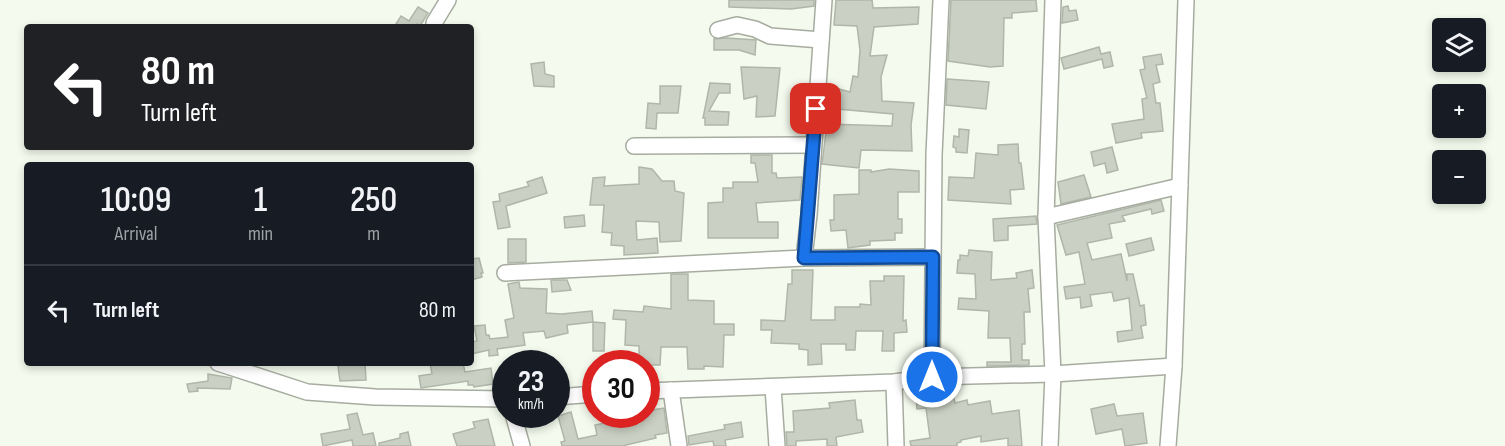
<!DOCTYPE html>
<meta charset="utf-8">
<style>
body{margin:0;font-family:"Sofia Sans Condensed",sans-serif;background:#20242c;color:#f1f3f6;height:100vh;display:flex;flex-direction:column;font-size:22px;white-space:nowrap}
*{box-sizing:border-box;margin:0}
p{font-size:20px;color:#9ea1a6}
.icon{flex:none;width:33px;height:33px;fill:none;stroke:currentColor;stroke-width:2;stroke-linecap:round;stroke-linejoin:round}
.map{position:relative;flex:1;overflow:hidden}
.side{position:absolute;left:24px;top:162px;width:450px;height:204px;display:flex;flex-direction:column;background:#171b24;border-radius:6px;box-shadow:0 3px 9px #0003}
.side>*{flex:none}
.hud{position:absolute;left:24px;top:24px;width:450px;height:126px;border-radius:6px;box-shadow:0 3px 9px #0003;background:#202124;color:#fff;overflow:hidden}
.tools{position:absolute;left:1432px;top:18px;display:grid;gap:12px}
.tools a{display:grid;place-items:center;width:54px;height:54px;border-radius:6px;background:#171b24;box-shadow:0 3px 9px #0003;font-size:30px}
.speed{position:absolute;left:492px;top:350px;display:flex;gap:12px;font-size:30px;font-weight:700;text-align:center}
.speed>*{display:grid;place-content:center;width:78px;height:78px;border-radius:50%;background:#171b24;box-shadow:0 3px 9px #0003;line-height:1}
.speed small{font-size:15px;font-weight:400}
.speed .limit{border:9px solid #d22;background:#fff;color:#111}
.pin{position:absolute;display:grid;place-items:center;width:51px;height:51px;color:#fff;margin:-26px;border-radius:12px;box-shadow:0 3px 9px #0006}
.me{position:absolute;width:66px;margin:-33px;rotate:0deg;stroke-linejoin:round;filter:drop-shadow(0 0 4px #0008)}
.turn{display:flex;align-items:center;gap:21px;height:126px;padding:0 18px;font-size:27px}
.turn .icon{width:78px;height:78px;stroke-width:2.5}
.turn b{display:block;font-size:42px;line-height:51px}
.eta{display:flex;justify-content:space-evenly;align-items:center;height:102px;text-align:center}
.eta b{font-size:36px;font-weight:600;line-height:42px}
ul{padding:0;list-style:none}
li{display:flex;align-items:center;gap:18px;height:90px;padding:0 18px;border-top:2px solid #363941}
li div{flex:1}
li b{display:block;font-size:22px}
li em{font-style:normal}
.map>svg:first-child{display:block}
.building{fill:#cad0c3;stroke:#b0b6a9;stroke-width:1.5}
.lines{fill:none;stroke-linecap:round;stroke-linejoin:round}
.minor-casing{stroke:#a7aca0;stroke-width:18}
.minor{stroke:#fff;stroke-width:15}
.route-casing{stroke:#114b97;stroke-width:15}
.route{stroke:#1a73e8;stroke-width:10}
</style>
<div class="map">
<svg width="1505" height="446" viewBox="0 0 1505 446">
<rect width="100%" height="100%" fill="#f4faed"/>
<g class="building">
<path d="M729,0H814V6L791,9L729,7Z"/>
<path d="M836,0H872L873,8L919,7L918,24L874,27L870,56L887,55L881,77L882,101L914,103L911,125L912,151L861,150L859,168L822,164L827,124L892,126L893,114L826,108L828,86L850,92L853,76L858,77L860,50L857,26L834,25Z"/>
<path d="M951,0H1036L1037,11L1012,13V18H1004L1003,66L990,67L948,61Z"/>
<path d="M1068,6L1069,11L1076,10L1078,20L1062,23L1063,7Z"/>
<path d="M418,7L428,13L420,26L417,24L416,26L417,27H401L396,24L401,16L409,21Z"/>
<path d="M727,38L756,40L755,55L739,50H714V39Z"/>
<path d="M1099,47L1101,54L1110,52L1113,66L1104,68L1102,59L1064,69L1061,58Z"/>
<path d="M1161,54L1163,64L1156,65L1160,82L1153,84L1156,103H1160L1163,131L1141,133L1142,138L1116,143L1112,124L1144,119L1142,99L1147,98L1140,70L1145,69L1143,57Z"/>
<path d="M544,62L545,74L554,76V87L534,86L531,64Z"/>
<path d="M741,67L780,68L775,116L756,117L757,96L744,99Z"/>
<path d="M947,79L989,82L986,109L946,105Z"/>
<path d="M710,83L730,84V93H719L709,111L729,112L728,125H705V118H703Z"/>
<path d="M660,86H681L678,113H657L656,129L646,128L648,103L660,104Z"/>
<path d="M959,129L969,130L967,153L956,152V148L953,147L954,136L959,137Z"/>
<path d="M1018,144L1019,163H1021L1024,189L1010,190L1011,204L948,200L949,177L974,178L976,153L998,155V145Z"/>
<path d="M1112,147L1118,170L1107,173L1105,163L1094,166L1091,152Z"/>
<path d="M751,155H772V173H776L777,178L802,177L800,200L756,203L758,222H778V238H708V203L723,202V188H733V182H758L755,163H751Z"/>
<path d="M639,167L652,169L662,181H674L675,191L684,193L681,241L660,242L659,222L636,221L637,240L657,238L658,253L624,255V246L611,245L612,233L602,232L604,205H590L593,178L605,177L604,186L639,184Z"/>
<path d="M889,169L919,171V192H898V219H902V233H895V240L870,241V245L848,248L846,230L831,231L830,220H834V195L859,194V170H871V172Z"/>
<path d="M1084,175L1091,197L1061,204L1058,182Z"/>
<path d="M542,177L547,193L506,206L510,227L498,229L493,202L500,201L499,194L529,186L527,182Z"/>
<path d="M1161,200L1164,211L1152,214L1151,209L1122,216L1125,221L1109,224L1112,238L1087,243L1092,260L1121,254L1127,281V274H1133L1140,306L1144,305L1146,325L1141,326L1143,338L1118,342L1117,332L1132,330L1129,298L1114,301L1112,292L1090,295L1092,306L1081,308L1080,297L1066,299L1064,287L1085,284L1079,252L1066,255L1057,225Z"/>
<path d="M584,215L585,226L565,228L564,217Z"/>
<path d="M1036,216L1037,224L1008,226V240L994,241L993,219Z"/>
<path d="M1151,238L1154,250L1129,256L1126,244Z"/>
<path d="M508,239H526V262L508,263Z"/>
<path d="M969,250L992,252L991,280L1017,278L1016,273L1032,270L1034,288L1028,289L1030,312H1024L1025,344H1022V360H1029V365L987,366V362H1011L1010,338H988L989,311L958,309L959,298L976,299L975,274L957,273L958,260H960V255L968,256Z"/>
<path d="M479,258L483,273H481L482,277L471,280V259Z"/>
<path d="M792,270H813L811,320H835V307H860V304L871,305L870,281H884V276H904L903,321L906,320L907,332L894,333V351H882L883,331H856L855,350H846V344H821L822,364L808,365V350L799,349V344L771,343L772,330H761V320L785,321L788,284H792Z"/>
<path d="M671,274H688V300L714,301V324H734V335H724L723,367L704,366V369H688L687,347H661L660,365H646V363H639V346L625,345L626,320L613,319L614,310L643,312L644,306L671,309Z"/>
<path d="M551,280H567L571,290L552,292Z"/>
<path d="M519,282L520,288L547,289L546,313L561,314L592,311L593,322L567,325L568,333L546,338L544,331L523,333L525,345L497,349L498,355L489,356V350L471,354V342L477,341L474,326L485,325L486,335H489L490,339L508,337L505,320L514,318L508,284Z"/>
<path d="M593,322L605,323L604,351H593Z"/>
<path d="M355,363H365L366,380L340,381L338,366Z"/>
<path d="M430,363H463L465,372L491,368L493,384L474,387L473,385H468V381L421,388L419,376L432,374Z"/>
<path d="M208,374L232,378L230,389L197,388L198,391L189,392L187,384L208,381Z"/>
<path d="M953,393L955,403L967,400L968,405L990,401L992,414L1019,410L1022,446H1008V438L981,442V436L961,440V442L957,443V446H911L910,441L930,438L926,408L917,409L916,398Z"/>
<path d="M855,400L857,420H861L863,432L836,437L837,446H827V439L796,441V446H787L786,432H794L793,411L830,408L829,403Z"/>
<path d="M1114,404L1117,416L1143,413L1147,443L1125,446L1122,429L1096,434L1091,409Z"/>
<path d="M664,408L667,433L655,435L656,438L622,446H562L561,442L565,441L558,416L571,412L578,439L597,435L595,425L633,417L632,414H646V411Z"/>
<path d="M357,413L363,435L373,433L376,446H353L352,440L323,446L321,434L350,429L347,415Z"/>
<path d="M488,419L495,446H457L453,434L475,428L473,422Z"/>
<path d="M741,422L743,437L725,440L726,446H714L713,441L689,445L688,436L725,429L724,425Z"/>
<path d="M408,432L411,446H379V443L400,438V434Z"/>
</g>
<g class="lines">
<g class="minor-casing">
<g id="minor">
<path d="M434,23L448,0"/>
<path d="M718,30L737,25L755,29L770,36L821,40"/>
<path d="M634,146L813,145"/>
<path d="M1046,217L1180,186"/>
<path d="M804,258L809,215L824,0"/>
<path d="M505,273L804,258L933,257"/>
<path d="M218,363L307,392L375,397L506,399"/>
<path d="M932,377L934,155L941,0"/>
<path d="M894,382L896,446"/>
<path d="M773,387L777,446"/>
<path d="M671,390L679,446"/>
<path d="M646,391L894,382L932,377L1053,374L1174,366"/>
<path d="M556,397L596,394"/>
<path d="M513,414L522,446"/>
<path d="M1050,446L1053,374L1046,217L1053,0"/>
<path d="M1168,446L1174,366L1186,0"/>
</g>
</g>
<use href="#minor" class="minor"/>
</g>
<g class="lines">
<g class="route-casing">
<path id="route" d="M816,109L804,258L933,257L932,377"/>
</g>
<use href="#route" class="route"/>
</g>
</svg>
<div class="tools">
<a><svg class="icon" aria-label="layers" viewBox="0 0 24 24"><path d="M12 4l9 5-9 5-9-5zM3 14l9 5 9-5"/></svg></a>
<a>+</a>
<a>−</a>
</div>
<div class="speed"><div>23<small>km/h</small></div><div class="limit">30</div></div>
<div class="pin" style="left:816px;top:109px;background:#d93025"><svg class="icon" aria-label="arrive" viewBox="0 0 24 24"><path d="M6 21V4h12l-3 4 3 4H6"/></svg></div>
<svg class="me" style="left:932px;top:377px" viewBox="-20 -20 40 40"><circle r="17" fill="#1a73e8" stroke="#fff" stroke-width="3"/><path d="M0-11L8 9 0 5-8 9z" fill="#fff"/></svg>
<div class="hud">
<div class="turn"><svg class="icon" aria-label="left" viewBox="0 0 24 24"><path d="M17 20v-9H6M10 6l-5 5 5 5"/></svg><div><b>80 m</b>Turn left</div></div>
</div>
<section class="side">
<div class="eta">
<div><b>10:09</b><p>Arrival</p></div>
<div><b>1</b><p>min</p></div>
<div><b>250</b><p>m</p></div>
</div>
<ul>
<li><svg class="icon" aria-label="left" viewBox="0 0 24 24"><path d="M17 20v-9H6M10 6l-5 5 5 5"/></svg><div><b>Turn left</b></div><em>80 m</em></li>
</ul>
</section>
</div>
